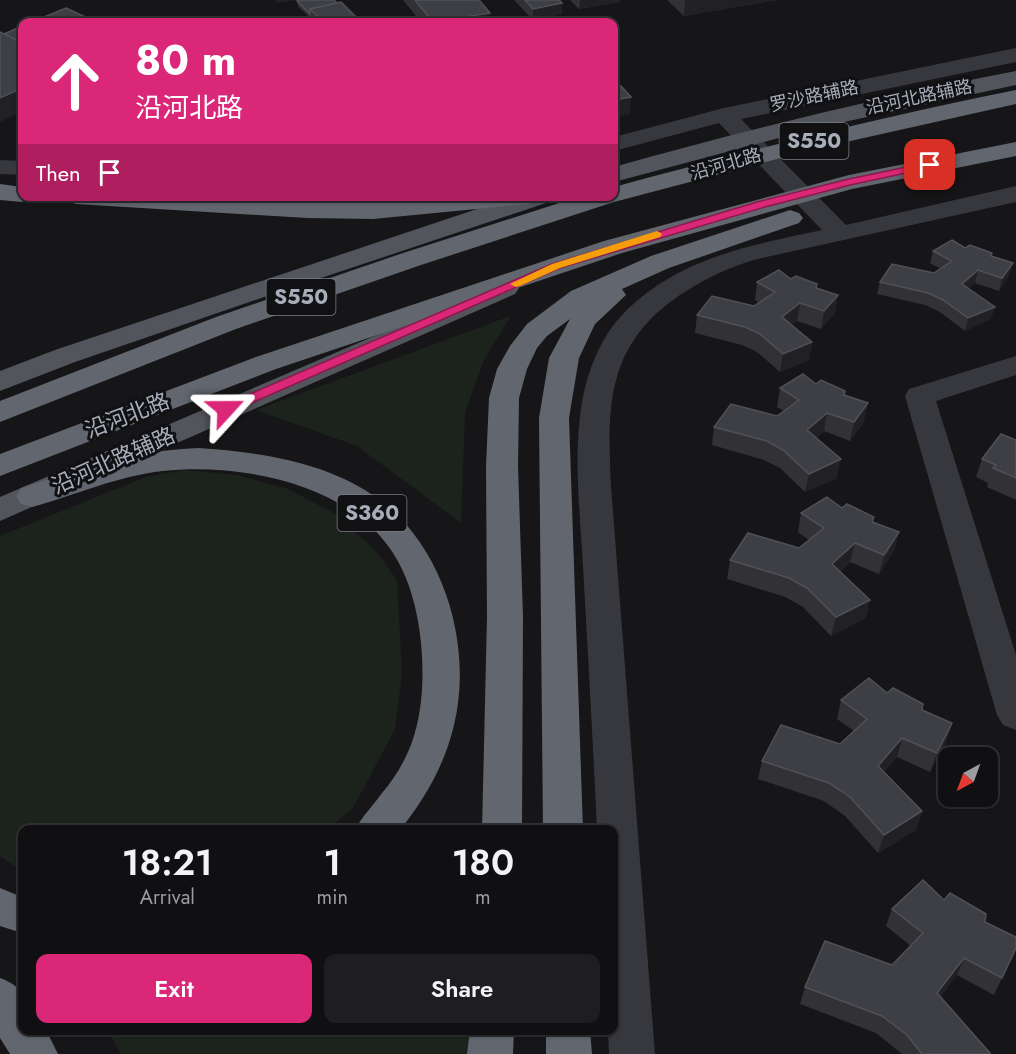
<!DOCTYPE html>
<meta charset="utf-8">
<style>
body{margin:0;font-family:Jost,"Noto Sans SC",sans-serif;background:#1e1e20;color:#f1f3f6;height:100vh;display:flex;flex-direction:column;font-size:22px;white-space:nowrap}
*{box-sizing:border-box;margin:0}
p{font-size:20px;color:#9c9d9f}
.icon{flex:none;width:33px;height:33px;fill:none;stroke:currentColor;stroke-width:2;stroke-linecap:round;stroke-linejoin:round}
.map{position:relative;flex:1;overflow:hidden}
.sheet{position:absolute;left:18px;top:825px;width:600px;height:210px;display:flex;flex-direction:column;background:#101012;border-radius:12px;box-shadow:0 2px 4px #0004,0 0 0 2px #303032}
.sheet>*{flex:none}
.hud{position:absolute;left:18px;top:18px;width:600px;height:183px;border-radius:12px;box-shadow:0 2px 4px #0004,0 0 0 2px #303032;background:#db2777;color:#fff;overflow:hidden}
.needle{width:39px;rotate:221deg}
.tools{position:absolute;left:938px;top:747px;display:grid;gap:12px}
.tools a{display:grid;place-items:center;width:60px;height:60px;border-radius:12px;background:#101012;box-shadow:0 2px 4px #0004,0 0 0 2px #303032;font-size:30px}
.pin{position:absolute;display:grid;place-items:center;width:51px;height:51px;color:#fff;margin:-26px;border-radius:12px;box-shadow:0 3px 9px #0006}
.me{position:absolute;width:66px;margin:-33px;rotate:66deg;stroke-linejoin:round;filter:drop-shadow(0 0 4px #0008)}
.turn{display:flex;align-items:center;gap:21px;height:126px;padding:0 18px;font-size:27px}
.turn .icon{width:78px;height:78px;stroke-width:2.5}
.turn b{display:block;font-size:42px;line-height:51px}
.then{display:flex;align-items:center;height:57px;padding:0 18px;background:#0003;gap:12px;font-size:22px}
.eta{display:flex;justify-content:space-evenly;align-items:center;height:102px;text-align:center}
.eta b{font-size:36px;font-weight:600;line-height:42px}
.primary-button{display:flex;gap:12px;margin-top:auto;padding:12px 18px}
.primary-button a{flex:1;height:69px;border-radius:12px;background:#db2777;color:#fff;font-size:24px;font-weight:600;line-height:69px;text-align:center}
.primary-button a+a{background:#1e1e20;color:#f1f3f6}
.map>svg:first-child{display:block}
.green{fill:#1c231d}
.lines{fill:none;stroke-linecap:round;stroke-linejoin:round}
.minor{fill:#37383d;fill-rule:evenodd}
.major{fill:#53555d;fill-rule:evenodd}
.highway{fill:#62666f;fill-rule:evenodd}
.wall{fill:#323236}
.shaded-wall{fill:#212124}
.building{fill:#3e3f44;stroke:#4f5156;stroke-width:1.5}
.route{fill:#db2777;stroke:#8e194d;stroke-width:1.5}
.slow{fill:#f59e0b}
.labels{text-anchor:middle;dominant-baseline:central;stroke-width:6;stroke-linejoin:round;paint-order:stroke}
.far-street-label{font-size:18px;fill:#a7adb9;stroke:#111113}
.shield{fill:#111113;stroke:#7a7e87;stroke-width:1.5}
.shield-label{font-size:21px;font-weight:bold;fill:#a7adb9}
.street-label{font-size:22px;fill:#a7adb9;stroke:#111113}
</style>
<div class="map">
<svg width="1016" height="1054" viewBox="0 0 1016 1054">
<rect width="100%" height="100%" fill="#161618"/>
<g class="green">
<path d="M511,316L485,358L465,412L461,523L357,446L256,410Z"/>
<path d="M184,470L237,475L288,489L334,513L376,551L397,580L402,674L395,729L353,808L327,829L22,830V871L0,856V536L146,477Z"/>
<path d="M108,1031H488L492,1054H121Z"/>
</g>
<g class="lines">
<g class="minor">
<path d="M1016,48V62L741,119L846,225L1016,186V202L762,258C733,265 708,277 683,293C607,343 607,403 611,486L655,1054H609L608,1030H614V830H597C593,742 588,654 583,566C580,512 573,455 582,402C588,370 601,336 624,313C678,258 751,245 822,230L719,123L614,151V137L724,108Z"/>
<path d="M0,160L22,161V175L0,174Z"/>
<path d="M1016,356V375L936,401L1016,655V730L1003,725L997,715L905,396L909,389Z"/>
</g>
<g class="major">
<path d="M1016,71V85L816,128L614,182V167C746,130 880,97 1016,71Z"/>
<path d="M516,196H555L552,201L264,297L75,362L0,391V371L55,350Z"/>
<path d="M505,280L515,282L519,288L515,294L0,521V497Z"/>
</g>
<g class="highway">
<path d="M1016,90V104L819,148L614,202L421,265L236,329L0,422V401L216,317L403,253L581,196H614V187C747,151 880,117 1016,90Z"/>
<path d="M1016,142V156L852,189L622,253L276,369L0,476V454L256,357L604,241L849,175Z"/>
<path d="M0,184L22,187V196H33L22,202L0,200Z"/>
<path d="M64,196H210L373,203L444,196H540L537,201L528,204L373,219L307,218L76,204L67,201Z"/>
<path d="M790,210L799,213L803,218L799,223L669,268L622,289L626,295L595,324L579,358L569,418L583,830H543L539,418L549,358L570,319L547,336L537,348L527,369L519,398L518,466L523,617L522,830H482L487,617L486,466L489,398L497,369L510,346L527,324L571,291L651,256Z"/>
<path d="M198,448C259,452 329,462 380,500C445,549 473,647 454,725C445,764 425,799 400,830H355C362,816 373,806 382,793C395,778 405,761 412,742C423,711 424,676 421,643C418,612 410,579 393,553C348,483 241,463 163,471C117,476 76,495 32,507L21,504L16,496L21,488C83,468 132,451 198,448Z"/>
<path d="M0,888L22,897V933L0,926Z"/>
<path d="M0,978C30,989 22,1002 22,1030H46L58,1054H10L0,1038Z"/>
<path d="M470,1030H514L513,1054H467Z"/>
<path d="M546,1030H590L592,1054H546Z"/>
</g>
</g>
<g class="wall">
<path d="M403,0H479L490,13V22H421Z"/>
<path d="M514,0H559L562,3V14L533,20Z"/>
<path d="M570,0H620V2L579,9Z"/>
<path d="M667,0H777L684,16Z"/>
<path d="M297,1L359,22H314L298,6Z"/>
<path d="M965,248L991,256L1009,275L999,291L975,283L968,288L991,319L965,331L940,312L925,305L877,294L880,282L934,273L941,269L930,263L933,251Z"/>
<path d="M791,279L838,295L835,313L821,329L797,321L792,325L812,342L809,360L780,372L757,352L742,345L695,333L697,315L754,306L759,303L755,300L757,282Z"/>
<path d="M816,384L845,395L864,422L850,441L824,431L816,438L837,478L805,492L780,468L764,460L712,445L714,427L777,416L784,411L777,407L780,388Z"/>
<path d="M1016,440V500L987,487L988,483L976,477L982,459Z"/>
<path d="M842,508L899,532L894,551L879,574L850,562L840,572L866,618L831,636L803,607L785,597L727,579L730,560L799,548L809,540L798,532L801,513Z"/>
<path d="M887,693L952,723L946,742L930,772L897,757L884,772L922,811L916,830L878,853L845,816L824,801L758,779L762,761L840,744L854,731L837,719L841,700Z"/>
<path d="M944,900L985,922L1016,948L994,995L957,975L940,997L990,1053L989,1054H902L876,1033L800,1004L805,987L892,965L911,946L886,926L892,909Z"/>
</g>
<g class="shaded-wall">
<path d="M276,0H298L276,3Z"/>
<path d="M580,0H620V2L579,9Z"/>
<path d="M685,0H777L684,16Z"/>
<path d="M562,3V14L533,20V9Z"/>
<path d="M490,13V22H433Z"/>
<path d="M359,20V22H346Z"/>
<path d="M22,88V112L0,122V98Z"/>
<path d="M631,97L630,114L614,117V100Z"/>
<path d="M1013,263L1009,275L999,291L1002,278Z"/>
<path d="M978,270L975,283L959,297L962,284Z"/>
<path d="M838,295L835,313L821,329L824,311Z"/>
<path d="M800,303L797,321L779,336L782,317Z"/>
<path d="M995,307L991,319L965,331L968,318Z"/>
<path d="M812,342L809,360L780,372L783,354Z"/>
<path d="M868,403L864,422L850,441L854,422Z"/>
<path d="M827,413L824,431L803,449L807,430Z"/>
<path d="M841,459L837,478L805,492L809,474Z"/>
<path d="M899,532L894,551L879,574L884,555Z"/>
<path d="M855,543L850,562L828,583L832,564Z"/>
<path d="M870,600L866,618L831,636L836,617Z"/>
<path d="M952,723L946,742L930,772L937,753Z"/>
<path d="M902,738L897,757L873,784L878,766Z"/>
<path d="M922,811L916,830L878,853L884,835Z"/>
<path d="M964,958L957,975L930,1010L937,993Z"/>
</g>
<g class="building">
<path d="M300,0H334L337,3L310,9V14L297,1Z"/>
<path d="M415,0H479L490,13L433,22Z"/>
<path d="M525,0H559L562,3L533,9Z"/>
<path d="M341,2L359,20L346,22H323L310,9Z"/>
<path d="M66,8L94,21L90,22H32Z"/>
<path d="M22,26V43L4,34Z"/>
<path d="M0,32L22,43V88L0,98Z"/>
<path d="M621,86L631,97L614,100V88Z"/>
<path d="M952,240L965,248L970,245L992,253L991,256L1013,263L1002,278L978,270L962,284L995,307L968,318L943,300L928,293L880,282L892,264L934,273L952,261L933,251Z"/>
<path d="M779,270L791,279L796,276L817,284L816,288L838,295L824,311L800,303L782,317L812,342L783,354L760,334L745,327L697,315L712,296L754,306L775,292L757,282Z"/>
<path d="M803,374L816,384L821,380L845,391L844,395L868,403L854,422L827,413L807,430L841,459L809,474L783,450L767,441L714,427L731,404L777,416L799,400L780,388Z"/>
<path d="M1001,434L1016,440V478L993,468L996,465L982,459Z"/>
<path d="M827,497L842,508L847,504L874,517L872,522L899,532L884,555L855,543L832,564L870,600L836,617L807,588L789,578L730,560L748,533L799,548L824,528L801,513Z"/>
<path d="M869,678L887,693L893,688L923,704L922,710L952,723L937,753L902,738L878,766L922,811L884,835L850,797L829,783L762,761L781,725L840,744L867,719L841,700Z"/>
<path d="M923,880L944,900L950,893L986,914L985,922L1016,937V948L1002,978L964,958L937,993L990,1053L988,1054H922L907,1035L882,1016L805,987L825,941L892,965L923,933L892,909Z"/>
</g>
<path class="route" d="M930,162L935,165L934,167L850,185L765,207L560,268L231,412H222L220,409L222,406L552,264L757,202L849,179Z"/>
<path class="slow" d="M657,231L662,234L660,237L560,268L520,286L516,287L510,284L552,264Z"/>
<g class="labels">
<g class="far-street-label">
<text transform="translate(814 96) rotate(-12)">罗沙路辅路</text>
<text transform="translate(919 97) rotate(-12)">沿河北路辅路</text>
<text transform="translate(726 164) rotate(-16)">沿河北路</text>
</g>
<g class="shield">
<rect x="779.5" y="123" width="69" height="36" rx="4.5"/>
<rect x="266.5" y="279" width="69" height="36" rx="4.5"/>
<rect x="337.5" y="495" width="69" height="36" rx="4.5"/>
</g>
<g class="shield-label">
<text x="814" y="141">S550</text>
<text x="301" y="297">S550</text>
<text x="372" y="513">S360</text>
</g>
<g class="street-label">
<text transform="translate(127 415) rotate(-21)">沿河北路</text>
<text transform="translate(113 460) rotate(-24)">沿河北路辅路</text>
</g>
</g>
</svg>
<div class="tools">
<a><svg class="needle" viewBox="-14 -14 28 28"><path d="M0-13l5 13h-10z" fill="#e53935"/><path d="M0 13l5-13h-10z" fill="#9c9d9f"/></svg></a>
</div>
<div class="pin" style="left:930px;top:165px;background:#d93025"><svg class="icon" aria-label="arrive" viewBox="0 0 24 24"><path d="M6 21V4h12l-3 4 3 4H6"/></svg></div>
<svg class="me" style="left:226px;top:409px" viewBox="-20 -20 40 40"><path d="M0-17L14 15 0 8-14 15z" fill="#db2777" stroke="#fff" stroke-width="4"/></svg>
<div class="hud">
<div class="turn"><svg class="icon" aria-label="ahead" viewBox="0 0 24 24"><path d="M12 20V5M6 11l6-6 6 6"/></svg><div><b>80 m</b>沿河北路</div></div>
<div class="then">Then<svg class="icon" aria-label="arrive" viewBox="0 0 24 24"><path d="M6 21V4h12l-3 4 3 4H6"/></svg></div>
</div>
<section class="sheet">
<div class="eta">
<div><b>18:21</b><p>Arrival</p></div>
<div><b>1</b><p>min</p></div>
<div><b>180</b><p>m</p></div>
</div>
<div class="primary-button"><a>Exit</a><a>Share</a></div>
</section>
</div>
